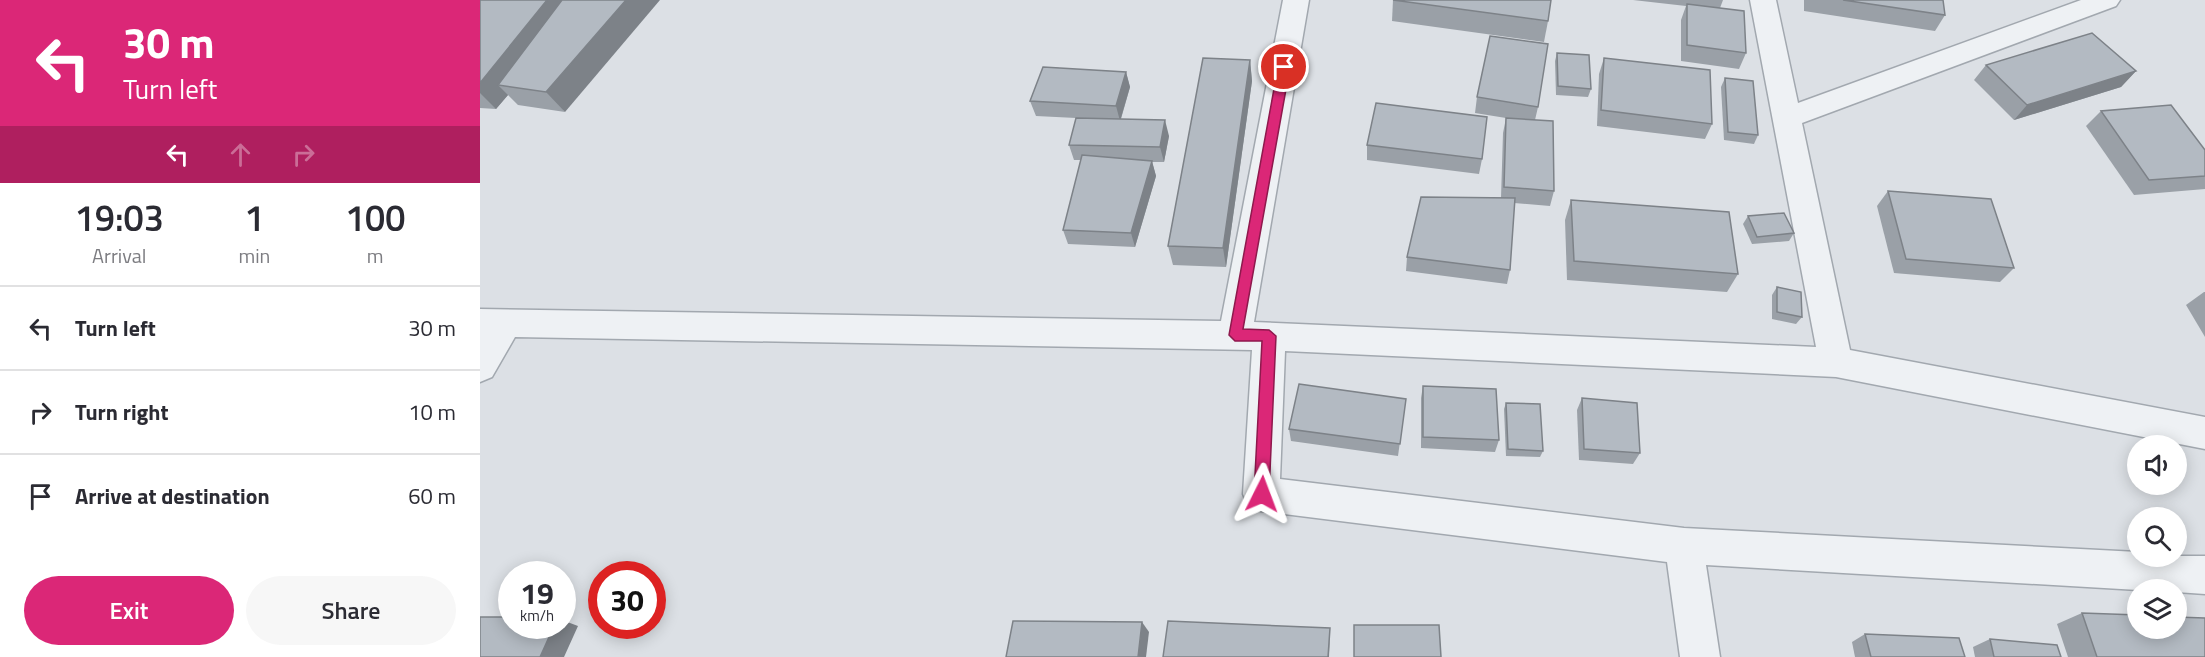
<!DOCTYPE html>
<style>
body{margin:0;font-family:"Titillium Web",sans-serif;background:#f7f7f7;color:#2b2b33;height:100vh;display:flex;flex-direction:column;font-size:22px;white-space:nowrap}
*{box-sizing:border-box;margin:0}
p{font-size:20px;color:#7c7c81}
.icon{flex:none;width:33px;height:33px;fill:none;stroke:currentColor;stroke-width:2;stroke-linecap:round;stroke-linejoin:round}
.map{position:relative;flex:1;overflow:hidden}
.details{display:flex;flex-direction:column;background:#fff;width:480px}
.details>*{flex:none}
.top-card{background:#db2777;color:#fff;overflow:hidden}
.tools{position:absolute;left:1647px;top:435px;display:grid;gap:12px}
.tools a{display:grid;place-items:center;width:60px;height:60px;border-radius:50%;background:#fff;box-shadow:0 3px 15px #0003;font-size:30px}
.speed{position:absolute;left:18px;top:561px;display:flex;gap:12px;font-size:30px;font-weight:700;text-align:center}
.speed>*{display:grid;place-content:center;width:78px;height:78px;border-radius:50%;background:#fff;box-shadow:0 3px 15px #0003;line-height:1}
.speed small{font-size:15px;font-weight:400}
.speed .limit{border:9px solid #d22;background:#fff;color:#111}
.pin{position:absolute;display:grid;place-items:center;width:51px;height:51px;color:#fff;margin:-26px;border:3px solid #fff;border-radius:50%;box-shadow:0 2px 6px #0007}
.me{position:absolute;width:66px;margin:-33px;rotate:3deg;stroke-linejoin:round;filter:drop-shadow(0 0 4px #0008)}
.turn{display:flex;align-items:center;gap:21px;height:126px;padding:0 24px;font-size:27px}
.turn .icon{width:78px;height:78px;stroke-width:2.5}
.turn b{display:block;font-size:42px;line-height:51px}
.lanes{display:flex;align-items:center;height:57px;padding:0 24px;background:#0003;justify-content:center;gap:30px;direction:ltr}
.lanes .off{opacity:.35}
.eta{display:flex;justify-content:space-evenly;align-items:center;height:102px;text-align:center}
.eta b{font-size:36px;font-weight:600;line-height:42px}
.primary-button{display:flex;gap:12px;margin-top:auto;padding:12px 24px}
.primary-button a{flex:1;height:69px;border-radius:36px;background:#db2777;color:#fff;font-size:24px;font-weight:600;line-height:69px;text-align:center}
.primary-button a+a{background:#f7f7f7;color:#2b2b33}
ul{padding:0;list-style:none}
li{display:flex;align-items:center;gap:18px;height:84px;padding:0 24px;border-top:2px solid #e1e1e2}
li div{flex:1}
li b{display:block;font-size:22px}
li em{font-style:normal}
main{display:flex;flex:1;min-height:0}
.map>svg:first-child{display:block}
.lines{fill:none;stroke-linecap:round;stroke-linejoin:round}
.street-casing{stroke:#a2a8af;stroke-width:3}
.street{fill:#eef1f4;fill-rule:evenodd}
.wall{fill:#9aa0a7}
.shaded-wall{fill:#7d8288}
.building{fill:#b3bac2;stroke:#7d8288;stroke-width:1.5}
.route{fill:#db2777;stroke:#8e194d;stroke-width:1.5}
</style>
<main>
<section class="details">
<div class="top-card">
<div class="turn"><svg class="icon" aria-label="left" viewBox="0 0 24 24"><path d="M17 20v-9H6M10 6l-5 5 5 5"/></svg><div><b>30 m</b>Turn left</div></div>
<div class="lanes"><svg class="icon" aria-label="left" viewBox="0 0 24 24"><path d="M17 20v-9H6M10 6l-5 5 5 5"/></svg><svg class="icon off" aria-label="ahead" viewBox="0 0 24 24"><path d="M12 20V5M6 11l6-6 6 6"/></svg><svg class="icon off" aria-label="right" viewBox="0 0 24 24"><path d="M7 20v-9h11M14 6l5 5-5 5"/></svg></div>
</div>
<div class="eta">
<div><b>19:03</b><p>Arrival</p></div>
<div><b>1</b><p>min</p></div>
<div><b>100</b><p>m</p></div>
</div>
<ul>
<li><svg class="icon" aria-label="left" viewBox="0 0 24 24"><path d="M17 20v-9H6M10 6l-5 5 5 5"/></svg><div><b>Turn left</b></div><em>30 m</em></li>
<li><svg class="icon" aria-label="right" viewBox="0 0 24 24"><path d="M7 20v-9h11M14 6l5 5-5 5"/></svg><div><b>Turn right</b></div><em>10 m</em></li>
<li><svg class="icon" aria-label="arrive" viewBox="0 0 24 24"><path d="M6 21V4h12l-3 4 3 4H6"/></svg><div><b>Arrive at destination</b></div><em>60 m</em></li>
</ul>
<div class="primary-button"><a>Exit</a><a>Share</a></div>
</section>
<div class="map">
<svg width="1725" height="657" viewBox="0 0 1725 657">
<rect width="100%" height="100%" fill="#dce0e5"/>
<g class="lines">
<g class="street-casing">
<path id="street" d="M803,0H829L774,322L1336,347L1270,0H1296L1318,103L1601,0H1640L1636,6L1322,123L1370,350L1725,417V449L1356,377L805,351L800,479L1204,528L1658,552V556H1725V594L1696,592V590H1658L1226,565L1240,657H1200L1187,562L781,511L768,506L763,494L772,350L35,337L12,377L0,382V309L741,321Z"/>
</g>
<use href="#street" class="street"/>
</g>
<g class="wall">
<path d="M0,0L85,112L38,105L28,95L16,109L0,108Z"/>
<path d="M913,0L1068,21L1064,42L912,21Z"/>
<path d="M1153,0H1243L1240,8L1266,53L1259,69L1201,61V20L1206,6Z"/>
<path d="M1324,0H1463L1465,15L1455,31L1324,11Z"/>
<path d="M1077,53L1111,89L1108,97L1076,95L1075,61Z"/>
<path d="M1124,58L1232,124L1225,139L1117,126L1119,74Z"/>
<path d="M770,60L772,81L746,267L693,265L688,246Z"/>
<path d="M1506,65L1656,71L1641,87L1534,120L1494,80Z"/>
<path d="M646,72L650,87L641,119L689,136L684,162H672L676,176L655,247L588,244L583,230L601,160H594L589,145L596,118L556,116L550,101Z"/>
<path d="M1245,78L1278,135L1274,144L1244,140L1241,87Z"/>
<path d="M997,97L1058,107L1055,120L1074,191L1070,206L1034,203L1030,270L1027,284L926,271L927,257L1021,198L1023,133L1026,118L995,113Z"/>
<path d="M1621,111L1725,150V189L1654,195L1606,126Z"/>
<path d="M887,145L1002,159L999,174L887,160Z"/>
<path d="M1408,191L1534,268L1520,282L1414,273L1397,206Z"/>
<path d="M1091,200L1258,274L1247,292L1087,280L1085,220Z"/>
<path d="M1268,216L1314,233L1309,241L1272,244L1263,224Z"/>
<path d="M1297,287L1322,317L1316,324L1292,319V295Z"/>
<path d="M1724,292H1725V337L1706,305Z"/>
<path d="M943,386L1019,440L1015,452L941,448V398Z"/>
<path d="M1102,398L1160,453L1153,464L1099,460L1097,410Z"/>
<path d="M926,399L918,456L811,441L809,429Z"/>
<path d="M1026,403L1063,451L1060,457L1026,456L1024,409Z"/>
<path d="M1602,613L1725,657H1588L1577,624Z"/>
<path d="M1385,634L1485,657H1375L1372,642Z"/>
<path d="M1510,639L1581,657H1495L1493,647Z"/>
</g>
<g class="shaded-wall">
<path d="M67,0H102L18,85L28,95L16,109L0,93V83Z"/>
<path d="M146,0H180L85,112L66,92Z"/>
<path d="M770,60L772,81L746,267L743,248Z"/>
<path d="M1656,71L1641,87L1534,120L1547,105Z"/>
<path d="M646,72L650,87L640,121L636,106Z"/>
<path d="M685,120L689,136L684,162L680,147Z"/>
<path d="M672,161L676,176L655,247L651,233Z"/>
<path d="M82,620L98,626L84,657H60L74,626H82Z"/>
<path d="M662,622L669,632L666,657H658Z"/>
<path d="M850,628L849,657H848Z"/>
</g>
<g class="building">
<path d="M0,0H67L0,83Z"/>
<path d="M82,0H146L66,92L18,85Z"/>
<path d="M913,0H1071L1068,21Z"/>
<path d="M1363,0H1463L1465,15Z"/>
<path d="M1207,4L1264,11L1266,53L1207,45Z"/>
<path d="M1612,33L1656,71L1547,105L1506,65Z"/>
<path d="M1010,36L1068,44L1058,107L997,97Z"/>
<path d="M1077,53L1109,55L1111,89L1078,86Z"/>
<path d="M723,58L770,60L743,248L688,246Z"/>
<path d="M1124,58L1230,70L1232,124L1121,110Z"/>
<path d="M563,67L646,72L636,106L550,101Z"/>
<path d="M1245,78L1273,81L1278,135L1248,132Z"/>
<path d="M896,103L1007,117L1002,159L887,145Z"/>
<path d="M1691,105L1725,150V176L1669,180L1621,111Z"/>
<path d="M596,118L685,120L680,147L589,145Z"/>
<path d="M1026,118L1073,121L1074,191L1024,187Z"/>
<path d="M602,155L672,161L651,233L583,230Z"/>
<path d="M1408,191L1511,199L1534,268L1426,259Z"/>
<path d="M941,197L1035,198L1030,270L927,257Z"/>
<path d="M1091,200L1249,212L1258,274L1094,261Z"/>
<path d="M1304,213L1314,233L1277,237L1268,216Z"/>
<path d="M1297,287L1321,292L1322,317L1297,312Z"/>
<path d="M819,384L926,399L920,444L809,429Z"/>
<path d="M943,386L1016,389L1019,440L943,437Z"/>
<path d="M1102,398L1157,403L1160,453L1104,449Z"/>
<path d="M1026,403L1060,404L1063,451L1028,449Z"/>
<path d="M1602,613L1658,615V628H1696V617L1725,618V657H1617Z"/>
<path d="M0,617H32V626H74L60,657H0Z"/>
<path d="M533,621L662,622L658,657H526Z"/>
<path d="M688,621L850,628L848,657H683Z"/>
<path d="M874,625H959L961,657H874Z"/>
<path d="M1385,634L1479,638L1485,657H1391Z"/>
<path d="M1510,639L1577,645L1581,657H1514Z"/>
</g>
<path class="route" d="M804,63L810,67L763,329L789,330L796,336L789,494L787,499L782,501L776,499L774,494L782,341H755L749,335L798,67Z"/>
</svg>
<div class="tools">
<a><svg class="icon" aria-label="sound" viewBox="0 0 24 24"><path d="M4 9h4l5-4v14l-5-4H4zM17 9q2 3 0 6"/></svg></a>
<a><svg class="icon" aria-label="search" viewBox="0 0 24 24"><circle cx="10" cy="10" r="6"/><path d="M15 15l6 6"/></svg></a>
<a><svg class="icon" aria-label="layers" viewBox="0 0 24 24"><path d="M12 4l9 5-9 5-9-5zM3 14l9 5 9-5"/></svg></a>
</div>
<div class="speed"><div>19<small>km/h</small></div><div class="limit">30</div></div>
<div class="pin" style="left:804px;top:67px;background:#d93025"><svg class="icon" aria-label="arrive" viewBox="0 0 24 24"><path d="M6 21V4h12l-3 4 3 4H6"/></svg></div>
<svg class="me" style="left:782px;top:494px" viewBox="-20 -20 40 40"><path d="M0-17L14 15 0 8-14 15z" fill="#db2777" stroke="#fff" stroke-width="4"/></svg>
</div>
</main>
